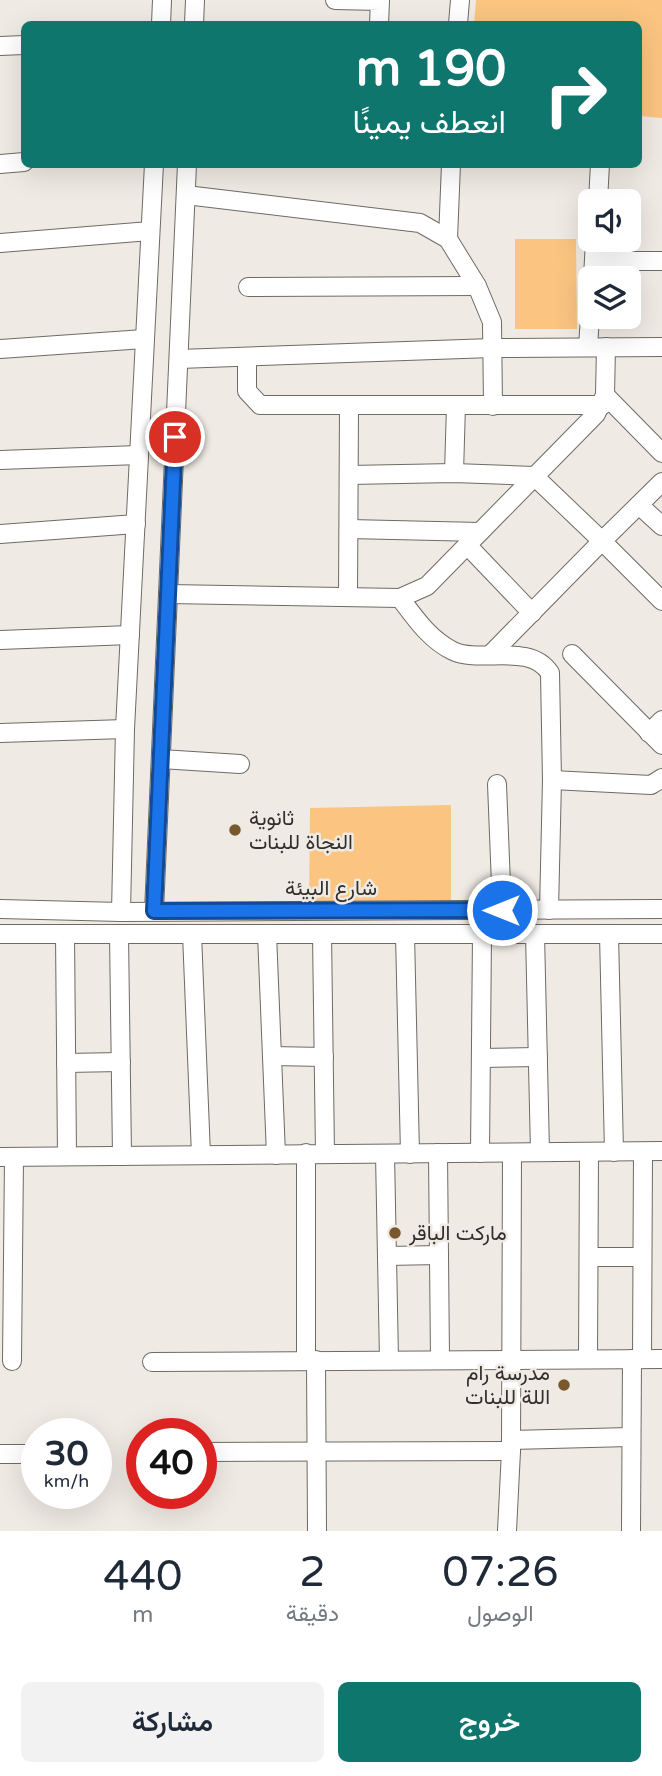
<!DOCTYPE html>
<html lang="ar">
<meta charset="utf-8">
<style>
body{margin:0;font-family:"Varela Round",Vazirmatn,sans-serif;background:#f2f2f3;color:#1f2937;direction:rtl;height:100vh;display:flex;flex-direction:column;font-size:26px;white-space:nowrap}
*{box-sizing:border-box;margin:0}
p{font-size:23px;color:#747a83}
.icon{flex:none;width:38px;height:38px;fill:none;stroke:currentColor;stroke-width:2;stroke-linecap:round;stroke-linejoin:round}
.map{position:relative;height:1531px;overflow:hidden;direction:ltr}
.drawer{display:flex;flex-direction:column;background:#fff;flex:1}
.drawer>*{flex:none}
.hud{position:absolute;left:21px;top:21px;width:621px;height:147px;border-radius:10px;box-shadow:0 7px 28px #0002;direction:rtl;background:#0f766e;color:#fff;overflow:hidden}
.controls{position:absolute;left:578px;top:189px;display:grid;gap:14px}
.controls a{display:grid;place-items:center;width:63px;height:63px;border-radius:10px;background:#fff;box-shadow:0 7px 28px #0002;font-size:35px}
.speed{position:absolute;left:21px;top:1418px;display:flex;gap:14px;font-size:35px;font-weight:700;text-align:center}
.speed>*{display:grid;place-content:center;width:91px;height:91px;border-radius:50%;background:#fff;box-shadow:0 7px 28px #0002;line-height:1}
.speed small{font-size:18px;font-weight:400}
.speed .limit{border:10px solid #d22;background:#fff;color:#111}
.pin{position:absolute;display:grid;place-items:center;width:60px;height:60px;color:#fff;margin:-30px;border:4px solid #fff;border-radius:50%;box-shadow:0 2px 7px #0007}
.me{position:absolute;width:77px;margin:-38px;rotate:270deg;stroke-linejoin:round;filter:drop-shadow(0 0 5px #0008)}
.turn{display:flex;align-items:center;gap:24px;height:147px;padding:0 21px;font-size:32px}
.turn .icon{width:91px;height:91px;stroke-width:2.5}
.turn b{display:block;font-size:49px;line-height:60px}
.eta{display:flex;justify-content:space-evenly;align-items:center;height:119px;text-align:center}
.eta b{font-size:42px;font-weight:600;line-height:49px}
.button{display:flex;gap:14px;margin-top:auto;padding:14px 21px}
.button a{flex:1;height:80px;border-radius:10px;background:#0f766e;color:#fff;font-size:28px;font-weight:600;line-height:80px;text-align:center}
.button a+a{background:#f2f2f3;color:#1f2937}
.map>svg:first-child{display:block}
.green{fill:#fbc481}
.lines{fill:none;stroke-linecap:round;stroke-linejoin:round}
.minor-casing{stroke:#6f6a64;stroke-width:20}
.minor{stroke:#fff;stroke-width:18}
.route-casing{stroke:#114b97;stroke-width:18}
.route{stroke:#1a73e8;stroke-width:12}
.poi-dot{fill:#79582e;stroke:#efeae3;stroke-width:2.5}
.labels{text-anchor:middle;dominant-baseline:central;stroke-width:5;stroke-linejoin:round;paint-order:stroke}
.poi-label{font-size:21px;fill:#312f2c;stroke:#efeae3;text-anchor:start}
.street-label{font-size:21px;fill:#312f2c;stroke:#efeae3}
</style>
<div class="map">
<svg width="662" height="1531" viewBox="0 0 662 1531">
<rect width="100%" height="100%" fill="#efeae3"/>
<g class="green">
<path d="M476,0H662V118L639,116V24H474Z"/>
<path d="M515,239H576L577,329H515Z"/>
<path d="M451,805V910H309L310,808Z"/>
</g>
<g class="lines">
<g class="minor-casing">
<g id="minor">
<path d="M335,0L380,1L379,24"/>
<path d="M161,24L162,0"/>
<path d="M194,24L195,0"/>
<path d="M458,24L460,0"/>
<path d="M0,46L24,45"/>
<path d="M0,164L24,162"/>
<path d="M186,195L420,223L448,239L477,286L492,322L493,406"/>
<path d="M598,201L600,164"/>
<path d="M448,239L451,164"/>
<path d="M0,243L150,231"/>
<path d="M594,261H662"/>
<path d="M593,278L595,240"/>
<path d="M248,287L477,286"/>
<path d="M588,347L590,317"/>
<path d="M0,349L144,339"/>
<path d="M247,357V391L260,405H603"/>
<path d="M179,359L492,348L662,347"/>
<path d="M605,395L662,453"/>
<path d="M0,460L139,455"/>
<path d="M454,473L456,405"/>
<path d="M349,475L454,473L534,476L602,541L662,482"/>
<path d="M639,505L662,526"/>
<path d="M349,529L480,532"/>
<path d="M0,534L136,524"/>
<path d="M467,545L532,613"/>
<path d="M168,594L400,598L427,586L596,414L605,395L606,347"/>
<path d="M348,597L349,406"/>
<path d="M400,598C415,618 430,640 453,651C481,664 530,642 550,673L552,780L549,910"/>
<path d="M0,640L130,635"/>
<path d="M572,654L662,745"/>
<path d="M490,655L602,541L662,601"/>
<path d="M0,733L125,729"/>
<path d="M649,733L662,720"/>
<path d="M161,759L240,764"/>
<path d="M552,780L651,785L662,778"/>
<path d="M497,784L502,910"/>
<path d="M0,909L121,912L662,909"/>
<path d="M154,911L187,164"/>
<path d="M121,912L125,729L154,164"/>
<path d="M0,934H662"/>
<path d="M65,934L67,1156"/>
<path d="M119,934L122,1156"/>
<path d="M192,934L201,1155"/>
<path d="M267,934L276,1155"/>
<path d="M322,934L325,1154"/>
<path d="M405,934L410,1154"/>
<path d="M535,934L540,1152"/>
<path d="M609,934L614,1152"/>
<path d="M272,1056L324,1057"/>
<path d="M481,1058L538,1057"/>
<path d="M66,1063L121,1062"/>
<path d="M438,1153L440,1359"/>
<path d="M480,1153L482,934"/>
<path d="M385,1154L389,1360"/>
<path d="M0,1157L662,1151"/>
<path d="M387,1256L439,1255"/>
<path d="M589,1257H642"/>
<path d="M588,1359L589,1152"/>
<path d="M642,1359L643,1152"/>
<path d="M306,1360V1153"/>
<path d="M316,1360L317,1531"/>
<path d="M12,1361L14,1157"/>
<path d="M152,1362L662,1359"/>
<path d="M511,1440L630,1437"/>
<path d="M201,1452L511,1451"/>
<path d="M0,1454H37"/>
<path d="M507,1531L511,1451L512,1153"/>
<path d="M631,1531L632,1359"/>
</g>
</g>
<use href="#minor" class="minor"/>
</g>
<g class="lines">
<g class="route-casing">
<path id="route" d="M175,437L154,911L502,910"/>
</g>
<use href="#route" class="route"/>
</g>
<g class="poi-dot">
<circle cx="235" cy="830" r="7"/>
<circle cx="395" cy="1233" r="7"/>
<circle cx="564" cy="1385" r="7"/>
</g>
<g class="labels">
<g class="poi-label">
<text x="249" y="818">ثانوية<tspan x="249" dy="24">النجاة للبنات</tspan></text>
<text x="409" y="1233">ماركت الباقر</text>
<text x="550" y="1373" text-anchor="end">مدرسة رام<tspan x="550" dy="24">اللة للبنات</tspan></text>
</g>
<g class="street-label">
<text x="331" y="888">شارع البيئة</text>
</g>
</g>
</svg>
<div class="controls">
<a><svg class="icon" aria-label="sound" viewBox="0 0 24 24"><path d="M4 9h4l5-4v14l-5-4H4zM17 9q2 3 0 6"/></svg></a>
<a><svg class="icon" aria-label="layers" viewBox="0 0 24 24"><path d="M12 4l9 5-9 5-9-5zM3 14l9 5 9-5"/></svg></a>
</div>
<div class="speed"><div>30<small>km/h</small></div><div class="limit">40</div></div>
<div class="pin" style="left:175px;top:437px;background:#d93025"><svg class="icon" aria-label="arrive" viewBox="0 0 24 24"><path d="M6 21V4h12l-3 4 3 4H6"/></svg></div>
<svg class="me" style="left:502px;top:910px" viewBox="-20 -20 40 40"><circle r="17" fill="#1a73e8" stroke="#fff" stroke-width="3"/><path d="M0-11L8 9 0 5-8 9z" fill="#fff"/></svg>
<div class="hud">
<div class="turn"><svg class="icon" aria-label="right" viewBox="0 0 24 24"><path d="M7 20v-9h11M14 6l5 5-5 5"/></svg><div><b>190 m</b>انعطف يمينًا</div></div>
</div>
</div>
<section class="drawer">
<div class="eta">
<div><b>07:26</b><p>الوصول</p></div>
<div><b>2</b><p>دقيقة</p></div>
<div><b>440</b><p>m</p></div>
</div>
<div class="button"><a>خروج</a><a>مشاركة</a></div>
</section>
